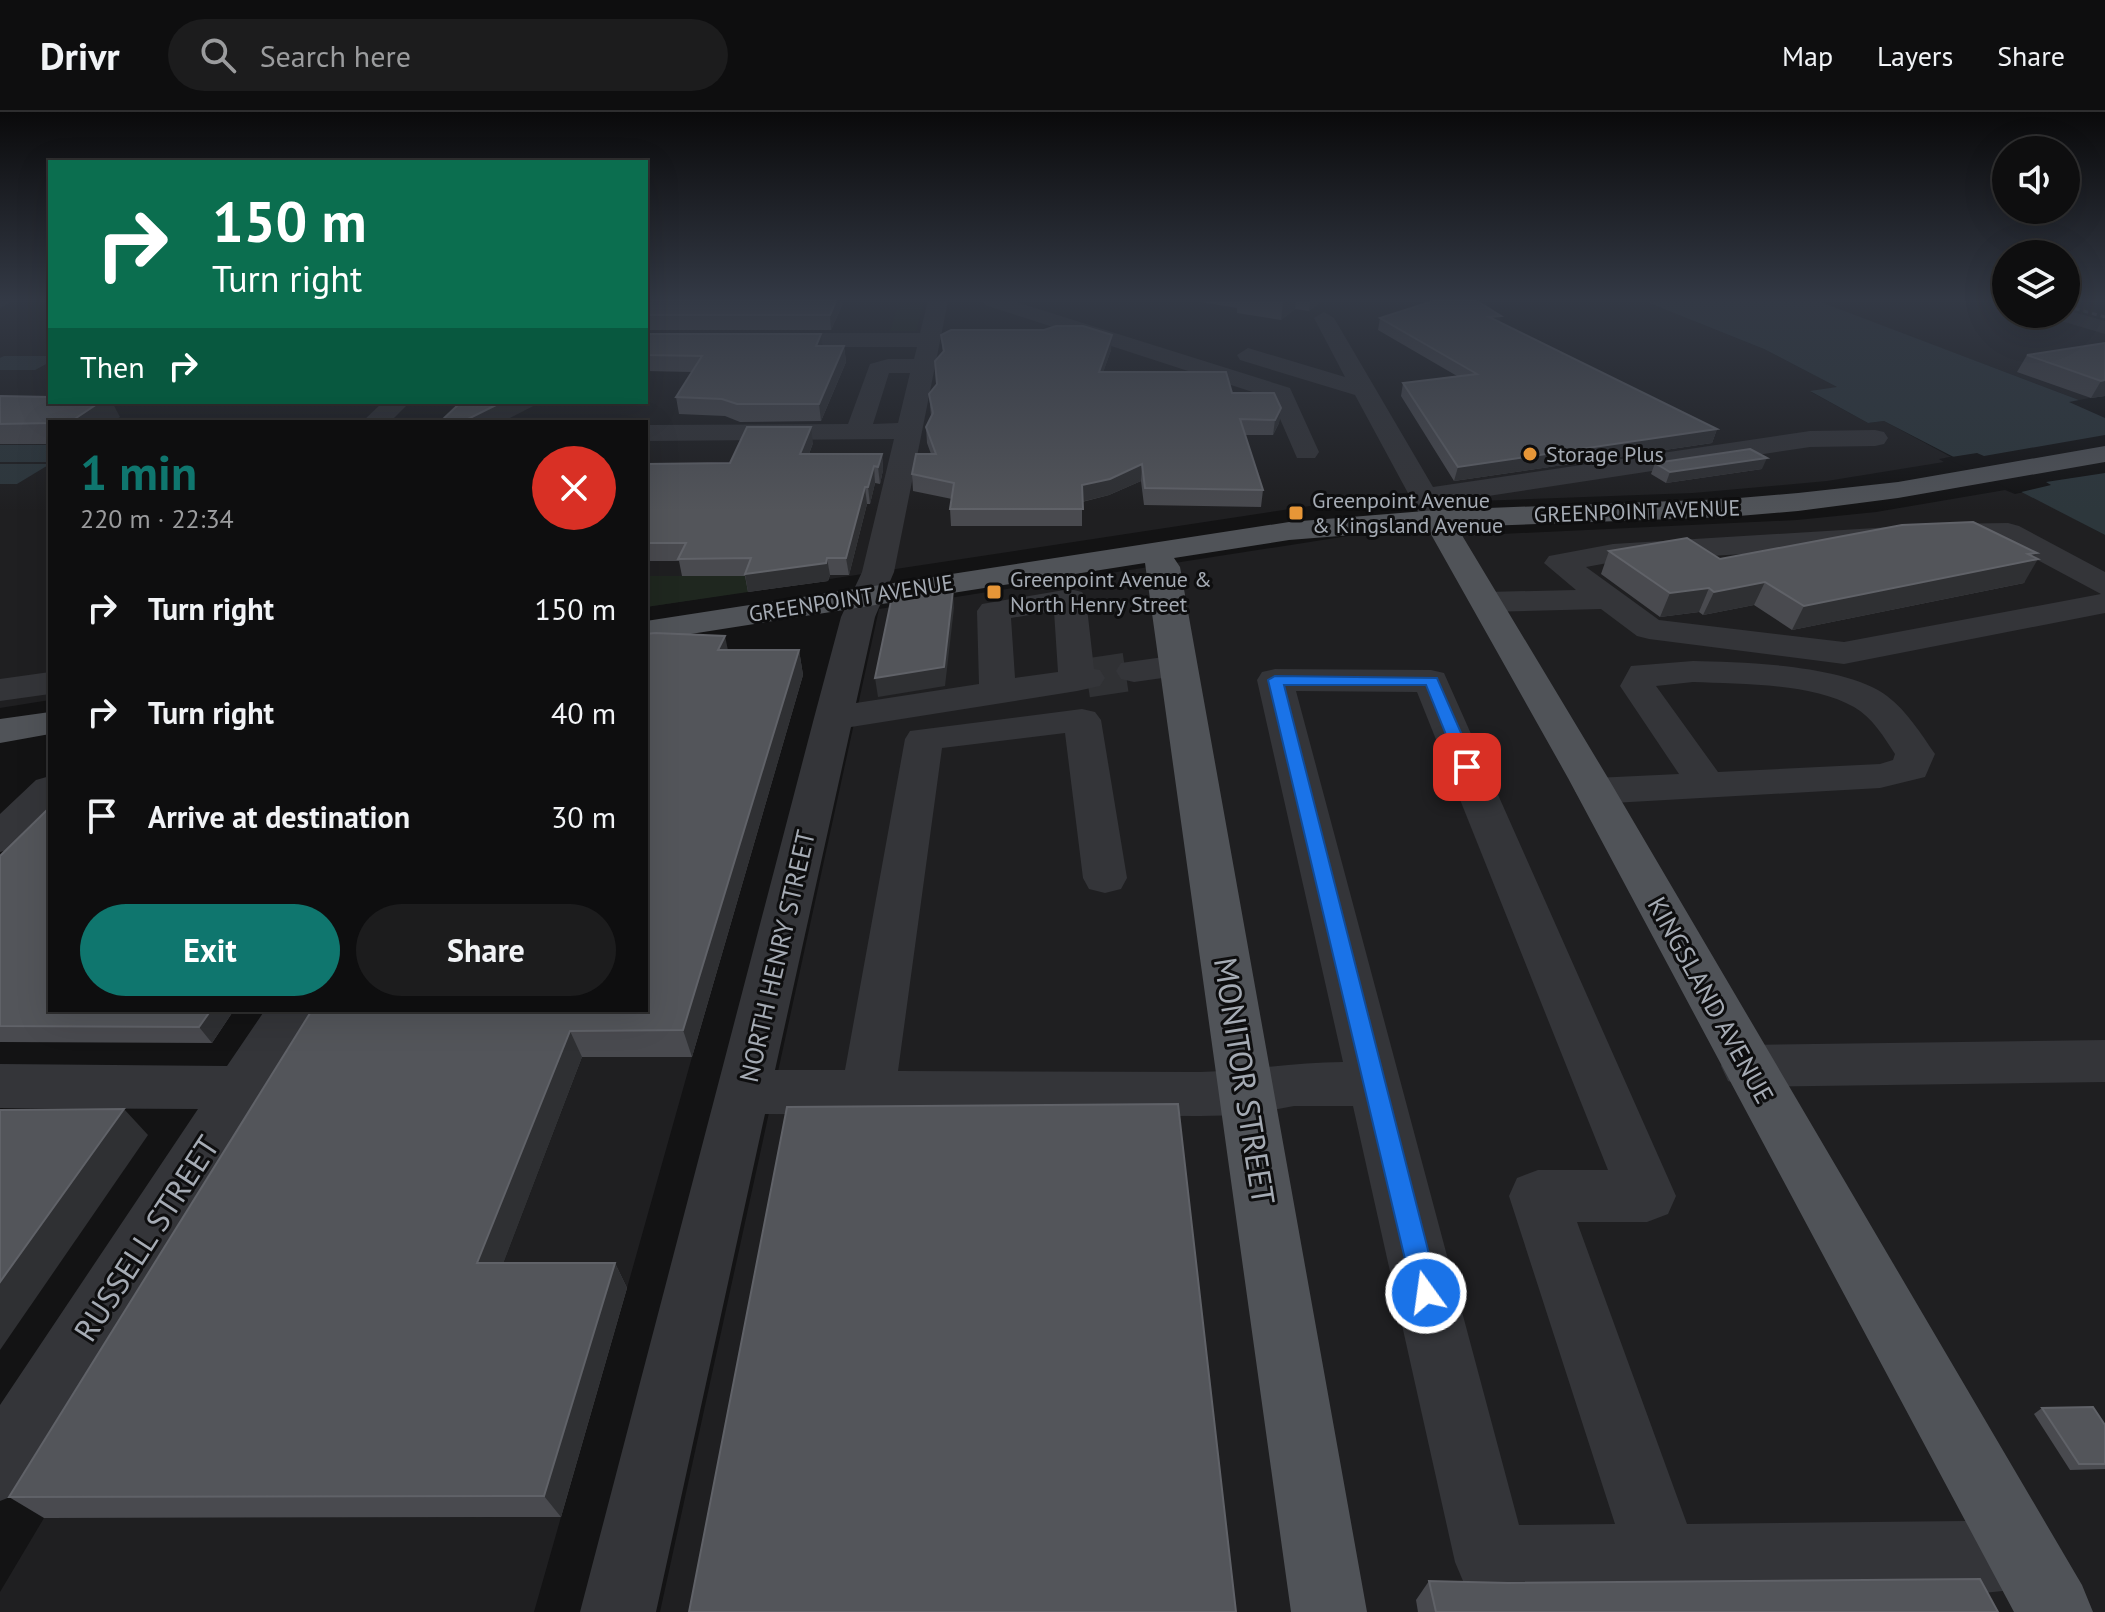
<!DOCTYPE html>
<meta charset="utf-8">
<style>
body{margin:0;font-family:"PT Sans",sans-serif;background:#1c1c1d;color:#f1f3f6;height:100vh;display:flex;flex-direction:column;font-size:30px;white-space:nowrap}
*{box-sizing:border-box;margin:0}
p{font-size:26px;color:#9b9c9e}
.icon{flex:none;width:44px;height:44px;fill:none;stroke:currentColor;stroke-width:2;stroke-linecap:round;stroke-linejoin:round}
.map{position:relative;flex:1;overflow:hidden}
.drawer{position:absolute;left:48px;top:308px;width:600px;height:592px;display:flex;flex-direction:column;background:#0e0e0f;border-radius:0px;box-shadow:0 8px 32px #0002,0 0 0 2px #2e2e2f}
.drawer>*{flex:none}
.banner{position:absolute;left:48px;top:48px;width:600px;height:244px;border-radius:0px;box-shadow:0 8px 32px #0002,0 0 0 2px #2e2e2f;background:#0b6e4f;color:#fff;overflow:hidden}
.buttons{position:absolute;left:1992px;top:24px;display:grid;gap:16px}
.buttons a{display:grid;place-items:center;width:88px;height:88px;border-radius:50%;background:#0e0e0f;box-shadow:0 8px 32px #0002,0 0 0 2px #2e2e2f;font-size:40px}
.pin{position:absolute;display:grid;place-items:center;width:68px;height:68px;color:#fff;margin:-34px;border-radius:16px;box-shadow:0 4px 12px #0006}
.me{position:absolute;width:88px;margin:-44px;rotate:346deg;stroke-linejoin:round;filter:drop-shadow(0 0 6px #0008)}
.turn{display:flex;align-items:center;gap:28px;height:168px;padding:0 32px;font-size:36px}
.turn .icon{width:104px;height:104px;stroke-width:2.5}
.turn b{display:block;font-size:56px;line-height:68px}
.then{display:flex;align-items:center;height:76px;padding:0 32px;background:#0003;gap:16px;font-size:30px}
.round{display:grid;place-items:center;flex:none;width:84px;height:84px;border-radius:42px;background:#1c1c1d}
.overview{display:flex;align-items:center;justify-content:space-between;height:136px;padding:0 32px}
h1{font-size:48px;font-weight:700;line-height:60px;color:#0f766e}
.button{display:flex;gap:16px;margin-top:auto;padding:16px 32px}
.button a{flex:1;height:92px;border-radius:48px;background:#0f766e;color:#fff;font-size:32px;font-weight:700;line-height:92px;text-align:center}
.button a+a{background:#1c1c1d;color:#f1f3f6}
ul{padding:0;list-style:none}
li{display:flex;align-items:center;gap:24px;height:104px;padding:0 32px}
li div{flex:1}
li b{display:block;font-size:30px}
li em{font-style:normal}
header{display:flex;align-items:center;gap:48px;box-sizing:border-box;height:112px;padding:0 40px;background:#0e0e0f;border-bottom:2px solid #2e2e2f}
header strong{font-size:38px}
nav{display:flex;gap:44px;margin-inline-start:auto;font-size:28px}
.search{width:560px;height:72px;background:#1c1c1d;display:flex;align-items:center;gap:20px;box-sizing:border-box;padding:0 28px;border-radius:44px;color:#9b9c9e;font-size:30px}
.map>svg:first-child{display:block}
.built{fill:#1f1f21}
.green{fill:#1f271f}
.water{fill:#2d373c}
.pier{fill:#131314}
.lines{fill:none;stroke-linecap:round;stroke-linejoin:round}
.minor-tunnel{stroke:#303134;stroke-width:39;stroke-dasharray:39 20;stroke-linecap:butt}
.minor{fill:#343539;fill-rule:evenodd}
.major{fill:#505358;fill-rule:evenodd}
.rail{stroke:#4b4d52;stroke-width:3;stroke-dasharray:5 4;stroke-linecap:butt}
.wall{fill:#494a4f}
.shaded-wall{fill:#2f3033}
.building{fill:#53555a;stroke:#606268;stroke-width:2}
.route{fill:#1a73e8;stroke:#114b97;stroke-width:2}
.poi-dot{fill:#e79637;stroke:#0e0e0f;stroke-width:3}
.labels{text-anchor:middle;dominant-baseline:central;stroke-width:6;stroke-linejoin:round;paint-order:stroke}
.far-poi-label{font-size:22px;fill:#a5abb4;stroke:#0e0e0f;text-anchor:start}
.far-street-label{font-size:22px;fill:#a5abb4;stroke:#0e0e0f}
.street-label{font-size:26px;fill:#a5abb4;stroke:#0e0e0f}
.near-street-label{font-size:32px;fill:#a5abb4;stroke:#0e0e0f}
</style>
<header>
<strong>Drivr</strong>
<div class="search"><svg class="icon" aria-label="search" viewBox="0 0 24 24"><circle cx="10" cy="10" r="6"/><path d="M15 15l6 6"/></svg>Search here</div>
<nav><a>Map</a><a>Layers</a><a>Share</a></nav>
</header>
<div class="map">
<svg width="2105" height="1500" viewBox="0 0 2105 1500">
<rect width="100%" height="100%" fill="#131314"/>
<g class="built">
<path d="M0,189H50V290H646V189H1644L1764,237L1839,276L1811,280L1868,311L1884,309L1951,345L1939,347L1944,350L1827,369L1693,381L1477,389L1462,377L1389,382L646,495V310H50V588L0,596Z"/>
<path d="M1816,189H2006V202H2066V189H2105V283L2079,288Z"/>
<path d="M2005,378L2015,382L2024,380L2105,423V1500H660L879,497L1348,424L1501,422L1797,408L1876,400Z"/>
<path d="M582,945H692L627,1176H494Z"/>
<path d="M561,1405L534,1500H0V1480L44,1406Z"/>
</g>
<g class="green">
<path d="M900,189H924L916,219H890L896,199L902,195L898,194Z"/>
<path d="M650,464H754L748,480L646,495V473Z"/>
</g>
<g class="water">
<path d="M1644,189H1818L2079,288L2069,290L2105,306V423L1884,309L1868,311L1810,279L1837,275L1764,237Z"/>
<path d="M4,244H50V250L35,258H0V246Z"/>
<rect x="0" y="333" width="50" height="17"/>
<path d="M0,352H50L17,372H0Z"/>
</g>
<path class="pier" d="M2105,323V361L2046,370L2051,373L2017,381L1945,346L1977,341L1984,344Z"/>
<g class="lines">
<path class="minor-tunnel" d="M1087,566L1134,559"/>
<g class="minor">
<path d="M0,189H13L0,196Z"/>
<path d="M928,189H948L894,460L875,505L856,591L979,572L977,499L982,492L1070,477L1082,480L1086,487L1094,557L1100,558L1105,566L1100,574L1077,579L851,615L775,958H845L905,627L910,619L1082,597L1095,600L1101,608L1127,766L1121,777L1105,781L1089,777L1083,766L1065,621L942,636L898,959L1200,960C1248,959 1295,950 1343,950L1257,568L1262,560L1275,557L1431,558L1444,561L1676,1084L1668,1102L1647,1110H1577L1687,1412L1965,1409L2021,1403L2047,1414L2058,1440L2047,1466L2021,1477L1965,1483L1492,1487L1466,1476L1455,1450L1353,994H1294L1247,1003L1200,1004L765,1002L656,1500H580L814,606L841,505L862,460L894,327L646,329V313L848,312L870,252L888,247H914L917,235H646V221H920ZM889,261H910L898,311L873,312ZM1054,499L1058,560L1015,566L1011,506ZM1296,579L1417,580L1608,1058H1538L1517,1066L1509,1084L1615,1412L1519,1413Z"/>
<path d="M982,189H1013L1290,276L1319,340L1315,346H1297L1271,286L985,193Z"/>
<path d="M2066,198L2105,209V222L2051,206L2048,202H2066Z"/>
<path d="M1324,200L1334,206L1433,375L1810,319L1875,318L1884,320L1888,326L1884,332L1875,334L1810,335L1442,391L1452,407L1447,413L1437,416L1427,413L1422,407L1355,283L1240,248L1237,243L1248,236L1345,265L1314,206Z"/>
<path d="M383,290H410L390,310H362Z"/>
<path d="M2008,411L2019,414L2105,460V501L1844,552L1649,527L1637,524L1601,497L1486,500L1474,497L1470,490L1474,483L1486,480L1576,478L1544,451L1549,444L1613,432L1940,412ZM2002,429L2101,482L1844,530L1659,508L1586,455L1613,450L1940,430Z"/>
<path d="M1178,543L1191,546L1196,554L1191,562L1134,570L1121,567L1116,559L1121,551Z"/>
<path d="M1693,549C1744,550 1847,553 1887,584C1907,599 1921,622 1935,642L1925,665L1880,676L1595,692L1581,688L1575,679L1581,670L1595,666L1679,662L1620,574L1631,554ZM1693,570C1740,572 1812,571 1854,595C1872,605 1884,625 1895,642L1893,648L1880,652L1718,660L1656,574Z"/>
<path d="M50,560V582L0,589V567Z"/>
<path d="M50,664V701L15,736L0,740V702L36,668Z"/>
<path d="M265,898H317L25,1379L0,1389V1293L198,997L0,996V952L227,954Z"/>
<path d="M2105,928V970L1747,975L1728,969L1721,954L1728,939L1747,933Z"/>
</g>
<g class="major">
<path d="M2105,334V350L1898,386L1798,399L1727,405L1457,415L1608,666L2082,1473L2093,1500H2014L1568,666L1428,417L1289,428L1174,446L1180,455L1367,1500H1291L1145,451L646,529V509L1289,410L1437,398L1727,387L1798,381L1898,370Z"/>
<path d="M50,600V622L0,631V607Z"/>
</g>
<path class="rail" d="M2066,194L2105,205"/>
</g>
<g class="wall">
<path d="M646,189H844L831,218H646Z"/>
<path d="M1195,189H1322L1309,199L1295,197L1281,208L1237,201V196Z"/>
<path d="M1380,206L1500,210L1717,317L1712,331L1454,369L1401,284L1403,271L1457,264L1378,218Z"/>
<path d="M646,222L822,234H844L846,250L821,309L740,310L725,304L679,302L676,285L692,260L646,259Z"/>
<path d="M941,223L1111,238L1103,260L1232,281L1281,296L1279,311L1273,323H1245L1263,378L1261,395L1144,393L1141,369L1109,383L1082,390V414H951L950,397L952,387L913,379L912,362L931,342L927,331L926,315L931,304L929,282L937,272L943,241Z"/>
<path d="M2105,231V284L2091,286L2017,260L2027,243Z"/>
<path d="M0,284L120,305L50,310V332H0Z"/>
<path d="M813,331L809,342H882L883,358L880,372L875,371L870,392H867L849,463H830L828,469L748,480L745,464H682L679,449H646V352L730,351Z"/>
<path d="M1655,351L1762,357L1666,371L1651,362Z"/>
<path d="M1609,439L1720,447L2034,445L2024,471L1792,518L1754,493L1703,503L1699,500L1660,505L1601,462Z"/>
<path d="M728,538H799L803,563L692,945H582L503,1151H615L627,1176L561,1405L44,1406L9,1385Z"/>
<path d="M0,744L50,898H234L212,931L0,930Z"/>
<path d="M2042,1296L2105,1313V1357L2070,1358L2034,1302Z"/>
<path d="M1429,1469L1998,1500H1418L1416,1488Z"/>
</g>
<g class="shaded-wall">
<path d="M836,189H844L831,218L830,203Z"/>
<path d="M1285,189H1296L1295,197L1281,208L1283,191Z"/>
<path d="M1310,189H1322L1309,199Z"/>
<path d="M1501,204L1498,216L1489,205Z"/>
<path d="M821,222L823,238L816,234Z"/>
<path d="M1112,223L1111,238L1098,275L1099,260Z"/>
<path d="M844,234L846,250L821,309L819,292Z"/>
<path d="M2105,268V284L2091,286L2101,269Z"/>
<path d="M100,290H112L120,305L112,310H70Z"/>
<path d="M502,290H541L502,310H462Z"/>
<path d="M1281,296L1279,311L1273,323L1275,308Z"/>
<path d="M811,315L813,331L803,358L800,342Z"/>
<path d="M1717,317L1712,331L1454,369L1458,355Z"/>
<path d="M882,342L883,358L880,372L878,355Z"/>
<path d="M1767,346L1762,357L1666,371L1670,360Z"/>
<path d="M1142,352L1141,369L1109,383L1081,390L1082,373Z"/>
<path d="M874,354L875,371L870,392L868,375Z"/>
<path d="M865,375L867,392L849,463L846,446Z"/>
<path d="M2037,441L2032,449L2038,447L2024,471L1792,518L1804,494Z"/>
<path d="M827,446L830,463L828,469L748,480L745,462Z"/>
<path d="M1765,470L1754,493L1703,503L1714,480Z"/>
<path d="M1709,476L1699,500L1660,505L1670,481Z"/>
<path d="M953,478L954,496L945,574L878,585L875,566Z"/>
<path d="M725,524L730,548L718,538Z"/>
<path d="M799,538L803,563L692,945L683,918Z"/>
<path d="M211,898H234L212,931L199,915Z"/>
<path d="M570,919L582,945L494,1176L477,1151Z"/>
<path d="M124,997L148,1023L0,1238V1170Z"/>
<path d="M615,1151L627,1176L561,1405L544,1384Z"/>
</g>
<g class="building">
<path d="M646,189H836L830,203H646Z"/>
<path d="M1433,189H1477L1501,204L1489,205L1717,317L1458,355L1403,271L1477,262L1380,206Z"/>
<path d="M1056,214H1083L1112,223L1099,260H1226L1232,281H1274L1281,296L1275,308L1240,307L1263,378L1145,376L1142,352L1110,367L1082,373L1083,397H950L954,371L912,362L916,342H936L926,315L933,301L929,282L937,272L935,249L944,239L941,223L951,218H1044Z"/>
<path d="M646,222H821L816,234H844L819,292H737L722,287L676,285L702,244L646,243Z"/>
<path d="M2105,231V268L2101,269L2027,243Z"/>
<path d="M0,284L50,285V290H100L70,310H50V311L0,312Z"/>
<path d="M461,290H502L462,310H440Z"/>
<path d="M747,315H811L800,342H882L878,355L874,354L868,375H865L846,446H827L826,451L745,462L751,446L678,447L686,431H646V352L730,351Z"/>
<path d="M1750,337L1767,346L1670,360L1655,351Z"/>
<path d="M1973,410L2037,441L2028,442L2038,447L1804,494L1765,470L1714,480L1709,476L1670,481L1609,439L1687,426L1720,447L1902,413Z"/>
<path d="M953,478L944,555L875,566L891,489Z"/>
<path d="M655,521L725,524L718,538H799L683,918L570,919L477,1151H615L544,1384L9,1385L312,898H646V522Z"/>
<path d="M48,697H50V898H211L199,915L0,914V744Z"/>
<path d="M1178,992L1236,1500H689L787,995Z"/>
<path d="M124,997L0,1170V998Z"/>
<path d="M2093,1295L2105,1313V1352H2079L2042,1296Z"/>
<path d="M1980,1467L1998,1500H1436L1429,1469L1508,1471Z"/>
</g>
<linearGradient id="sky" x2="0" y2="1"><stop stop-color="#0a0a0b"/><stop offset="0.47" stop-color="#333945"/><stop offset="1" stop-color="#333945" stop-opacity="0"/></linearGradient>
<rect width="2105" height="399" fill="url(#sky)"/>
<path class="route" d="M1275,564L1437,566L1476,655L1467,660L1459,655L1426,573H1284L1439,1181L1435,1190L1426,1193L1417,1190L1413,1181L1268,568Z"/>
<g class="poi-dot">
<circle cx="1530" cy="342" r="8"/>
<rect x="1288" y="393" width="16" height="16" rx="4"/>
<rect x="986" y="472" width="16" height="16" rx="4"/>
</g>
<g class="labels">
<g class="far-poi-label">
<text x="1546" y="342">Storage Plus</text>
<text x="1312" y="388">Greenpoint Avenue<tspan x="1312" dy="25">&amp; Kingsland Avenue</tspan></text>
<text x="1010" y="467">Greenpoint Avenue &amp;<tspan x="1010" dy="25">North Henry Street</tspan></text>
</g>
<g class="far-street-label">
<text transform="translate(1637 399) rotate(-2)">GREENPOINT AVENUE</text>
<text transform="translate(851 486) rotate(-9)">GREENPOINT AVENUE</text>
</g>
<g class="street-label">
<text transform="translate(777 844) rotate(-77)">NORTH HENRY STREET</text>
<text transform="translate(1711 888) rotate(61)">KINGSLAND AVENUE</text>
</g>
<g class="near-street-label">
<text transform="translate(1245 969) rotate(81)">MONITOR STREET</text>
<text transform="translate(146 1126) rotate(-57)">RUSSELL STREET</text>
</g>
</g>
</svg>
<div class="buttons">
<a><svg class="icon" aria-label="sound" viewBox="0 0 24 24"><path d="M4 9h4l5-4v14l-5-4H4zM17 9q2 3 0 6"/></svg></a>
<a><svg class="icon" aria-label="layers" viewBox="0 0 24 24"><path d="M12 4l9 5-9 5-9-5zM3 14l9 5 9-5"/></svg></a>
</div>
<div class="pin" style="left:1467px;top:655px;background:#d93025"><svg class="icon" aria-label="arrive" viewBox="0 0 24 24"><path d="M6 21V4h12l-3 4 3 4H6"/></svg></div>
<svg class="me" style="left:1426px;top:1181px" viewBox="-20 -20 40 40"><circle r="17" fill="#1a73e8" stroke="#fff" stroke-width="3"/><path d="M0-11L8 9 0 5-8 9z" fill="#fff"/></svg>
<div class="banner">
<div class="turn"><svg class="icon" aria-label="right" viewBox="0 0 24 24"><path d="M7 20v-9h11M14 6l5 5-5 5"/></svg><div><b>150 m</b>Turn right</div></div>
<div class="then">Then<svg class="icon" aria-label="right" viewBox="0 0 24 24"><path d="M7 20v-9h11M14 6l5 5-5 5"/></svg></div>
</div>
<section class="drawer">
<div class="overview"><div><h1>1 min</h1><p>220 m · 22:34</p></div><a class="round" style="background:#d93025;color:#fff"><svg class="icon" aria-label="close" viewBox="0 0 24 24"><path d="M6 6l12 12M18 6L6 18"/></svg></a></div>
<ul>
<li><svg class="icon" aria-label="right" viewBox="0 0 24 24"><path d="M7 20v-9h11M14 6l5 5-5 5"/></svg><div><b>Turn right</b></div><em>150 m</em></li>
<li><svg class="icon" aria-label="right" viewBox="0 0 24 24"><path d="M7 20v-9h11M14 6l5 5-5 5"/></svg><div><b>Turn right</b></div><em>40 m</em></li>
<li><svg class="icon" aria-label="arrive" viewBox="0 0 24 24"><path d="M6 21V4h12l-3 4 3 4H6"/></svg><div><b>Arrive at destination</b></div><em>30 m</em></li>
</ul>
<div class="button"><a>Exit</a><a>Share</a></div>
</section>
</div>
